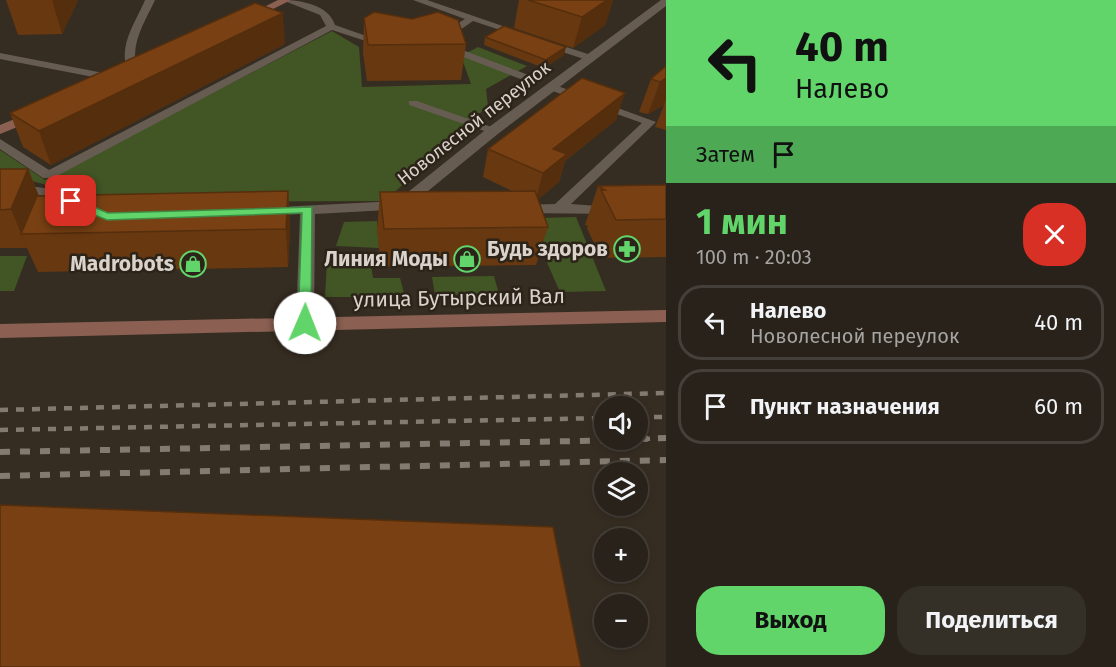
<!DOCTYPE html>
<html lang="ru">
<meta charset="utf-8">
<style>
body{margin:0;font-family:"Fira Sans",sans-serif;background:#342f27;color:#f1f3f6;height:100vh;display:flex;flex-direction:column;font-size:22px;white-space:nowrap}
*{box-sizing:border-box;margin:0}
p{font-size:20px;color:#a5a4a2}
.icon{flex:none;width:33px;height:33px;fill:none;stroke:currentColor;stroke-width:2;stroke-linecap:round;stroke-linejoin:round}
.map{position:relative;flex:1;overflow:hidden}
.side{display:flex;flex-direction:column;background:#28221a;width:450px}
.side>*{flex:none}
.guide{background:#61d46a;color:#111;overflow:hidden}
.tools{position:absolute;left:594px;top:396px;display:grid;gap:12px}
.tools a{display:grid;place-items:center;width:54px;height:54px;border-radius:50%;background:#28221a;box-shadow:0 3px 9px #0003,0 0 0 2px #443f39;font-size:30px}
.pin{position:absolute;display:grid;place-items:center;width:51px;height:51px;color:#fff;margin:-26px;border-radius:12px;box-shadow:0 3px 9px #0006}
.me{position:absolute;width:66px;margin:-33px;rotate:1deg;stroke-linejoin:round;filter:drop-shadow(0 0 4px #0008)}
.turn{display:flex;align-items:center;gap:21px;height:126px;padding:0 30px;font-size:27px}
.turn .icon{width:78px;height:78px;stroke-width:2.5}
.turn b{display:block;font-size:42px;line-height:51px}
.then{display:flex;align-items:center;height:57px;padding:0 30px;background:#0003;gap:12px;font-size:22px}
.round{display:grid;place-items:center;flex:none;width:63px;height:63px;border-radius:24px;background:#342f27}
.overview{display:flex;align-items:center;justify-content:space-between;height:102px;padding:0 30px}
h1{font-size:36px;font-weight:700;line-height:45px;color:#61d46a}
.primary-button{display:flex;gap:12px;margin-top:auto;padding:12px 30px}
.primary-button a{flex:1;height:69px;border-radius:24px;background:#61d46a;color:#111;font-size:24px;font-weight:700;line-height:69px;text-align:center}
.primary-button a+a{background:#342f27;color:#f1f3f6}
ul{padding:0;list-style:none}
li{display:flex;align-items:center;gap:18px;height:75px;margin:0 12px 9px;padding:0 18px;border:3px solid #443f39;border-radius:24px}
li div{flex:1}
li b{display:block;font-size:22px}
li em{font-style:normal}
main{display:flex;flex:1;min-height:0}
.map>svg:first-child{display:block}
.green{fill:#425525}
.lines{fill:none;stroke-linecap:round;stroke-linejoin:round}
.lane{fill:#665c51;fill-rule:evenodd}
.street{fill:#665c51;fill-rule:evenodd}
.secondary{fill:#8b6052;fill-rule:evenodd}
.rail-far1{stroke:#837b72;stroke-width:4.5;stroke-dasharray:8 8;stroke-linecap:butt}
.rail{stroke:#837b72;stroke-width:6;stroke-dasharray:10 10;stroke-linecap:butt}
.wall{fill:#683810}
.shaded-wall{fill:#552e0d}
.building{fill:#794113;stroke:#552e0d;stroke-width:1.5}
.route{fill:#61d46a;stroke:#3f8a45;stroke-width:1.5}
.labels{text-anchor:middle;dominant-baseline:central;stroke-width:5;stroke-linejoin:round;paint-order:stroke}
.far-street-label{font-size:18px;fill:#d9d3cc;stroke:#2c2319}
.poi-label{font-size:21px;font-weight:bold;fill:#d9d3cc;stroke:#2c2319;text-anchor:end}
.street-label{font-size:21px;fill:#d9d3cc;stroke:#2c2319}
</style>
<main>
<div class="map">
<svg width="666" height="667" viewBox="0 0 666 667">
<rect width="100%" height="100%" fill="#362d22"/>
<g class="green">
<path d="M332,31L359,47L362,87L471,84L461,56L478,47L527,66L486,89L488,106L385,201L105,202L22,178L0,176V150L45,180Z"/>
<path d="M576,217L606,291L560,292L530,224L539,218Z"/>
<path d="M377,221L379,248L336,246L344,222Z"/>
<path d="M0,256H27L14,291H0Z"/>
<path d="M370,259L373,278H400L405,297H325L327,262Z"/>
<path d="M494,276L499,294L435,295L432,277Z"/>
</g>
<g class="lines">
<g class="lane">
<path d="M145,0H155C144,24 130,43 137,70L132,73L127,70C119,43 135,24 145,0Z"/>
<path d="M282,0C301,0 329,5 335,25L389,44L384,47L332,30L53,178H43L0,149V139L49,170L326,26L320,15Z"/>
<path d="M413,0H427L526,34L521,37L473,21L447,39H439V35L465,19Z"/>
<path d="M545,40L594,56L595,58L590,61L541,45V41Z"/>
<path d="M444,43L539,79L541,81L531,83L440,48L439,46Z"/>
<path d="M0,53L114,75L119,78L114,81L0,59Z"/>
<path d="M547,85H555L656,122L571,204L611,207L618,211L616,214L519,213L512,209L519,205L555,204L642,123L547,89Z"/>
<path d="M409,101H417L500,130L494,134L490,133L409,105Z"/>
</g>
<g class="street">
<path d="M661,0H666V6L499,133L406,209L315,214L314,323L311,328H299L296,323L300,214L264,216L259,214L256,211L259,208L397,201L489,127Z"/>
<path d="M0,182L59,190L87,205L80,210L51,197L0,190Z"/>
</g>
<g class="secondary">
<path d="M278,0H291L251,20L242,18Z"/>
<path d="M37,110L42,111V117L0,134V125Z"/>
<path d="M666,310V322L0,338V324Z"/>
</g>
<g class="rail-far1">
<path d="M0,410L666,393"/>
<path d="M638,417H666"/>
<path d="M0,430L604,418"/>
<path d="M642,439L666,438"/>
</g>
<g class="rail">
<path d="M638,439L666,438"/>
<path d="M0,452L630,440"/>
<path d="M0,476L666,460"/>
</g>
</g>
<g class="wall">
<path d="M6,0H78L62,34L18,35Z"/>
<path d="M519,0H613L605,25L573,48L514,28Z"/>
<path d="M364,18L466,44L461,80L367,81L363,53Z"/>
<path d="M485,37L564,55L544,68L484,45Z"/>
<path d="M285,44L51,165L23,147L10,113Z"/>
<path d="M666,66V130L655,127L664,105L648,114L639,112L651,79Z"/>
<path d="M616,120L565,161L559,182L538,199L548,227L536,265L381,267L377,230L380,192L512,191L483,177L488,149Z"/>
<path d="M0,169H28L39,196L288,191L290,229L288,267L38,272L27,248H0Z"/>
<path d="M666,185V257L601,258L587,228L588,226L585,225L598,186Z"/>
</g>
<g class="shaded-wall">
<path d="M52,0H78L62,34Z"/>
<path d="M607,0H613L605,25L573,48L582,17Z"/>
<path d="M283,13L285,44L51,165L39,131Z"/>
<path d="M566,47L564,55L544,68L546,60Z"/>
<path d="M666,78V99L664,105L648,114L660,82Z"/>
<path d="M625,93L616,120L565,161L559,182L535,202L543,173L553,149Z"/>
<path d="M28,169L43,207L21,234L27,248L11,209Z"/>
<path d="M288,191L290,229L288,267L286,229Z"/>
</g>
<g class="building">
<path d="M528,0H607L582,17Z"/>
<path d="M255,3L283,13L39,131L10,113Z"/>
<path d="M374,12L412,19L438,12L458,20L466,44L368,45L364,18Z"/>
<path d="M504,26L566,47L546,60L485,37Z"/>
<path d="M666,66V78L660,82L651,79Z"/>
<path d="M582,78L625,93L553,149L567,154L543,173L488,149Z"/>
<path d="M0,169H28L11,209L0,210Z"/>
<path d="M666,185V219L616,220L601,190H605L598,186Z"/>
<path d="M288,191L286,229L21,234L37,196Z"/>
<path d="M535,191L548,227L384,229L380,192Z"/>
<path d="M0,505L553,527L581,667H0Z"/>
</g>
<path class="route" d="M67,199H75L108,213L312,207L311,323L305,328L298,323L302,213L107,220L67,204Z"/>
<defs>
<g id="pharmacy-ring" transform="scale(1.35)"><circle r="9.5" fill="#2c2319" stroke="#61d46a" stroke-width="1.5"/><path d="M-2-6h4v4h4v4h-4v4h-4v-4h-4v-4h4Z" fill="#61d46a"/></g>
<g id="shop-ring" transform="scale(1.35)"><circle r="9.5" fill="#2c2319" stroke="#61d46a" stroke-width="1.5"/><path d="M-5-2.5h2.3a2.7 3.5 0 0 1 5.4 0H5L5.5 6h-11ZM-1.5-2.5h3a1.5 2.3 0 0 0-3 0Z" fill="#61d46a"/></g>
</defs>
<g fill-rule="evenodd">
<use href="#pharmacy-ring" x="627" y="249"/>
<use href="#shop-ring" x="467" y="259"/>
<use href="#shop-ring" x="193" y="264"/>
</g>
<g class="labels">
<g class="far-street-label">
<text transform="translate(474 123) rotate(-38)">Новолесной переулок</text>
</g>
<g class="poi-label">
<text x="608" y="249">Будь здоров</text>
<text x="448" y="259">Линия Моды</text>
<text x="174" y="264">Madrobots</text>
</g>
<g class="street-label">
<text transform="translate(459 298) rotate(-1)">улица Бутырский Вал</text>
</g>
</g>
</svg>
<div class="tools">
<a><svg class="icon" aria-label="sound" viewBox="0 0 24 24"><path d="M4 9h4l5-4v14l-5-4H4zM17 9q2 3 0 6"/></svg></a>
<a><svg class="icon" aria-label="layers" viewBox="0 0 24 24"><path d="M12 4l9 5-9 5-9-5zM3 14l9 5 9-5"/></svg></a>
<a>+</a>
<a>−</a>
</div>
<div class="pin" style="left:71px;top:201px;background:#d93025"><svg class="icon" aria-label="arrive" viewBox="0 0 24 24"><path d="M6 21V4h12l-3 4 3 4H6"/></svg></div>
<svg class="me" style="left:305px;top:323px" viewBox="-20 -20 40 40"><circle r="19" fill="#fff"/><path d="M0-13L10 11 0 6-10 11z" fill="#61d46a"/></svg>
</div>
<section class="side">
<div class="guide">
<div class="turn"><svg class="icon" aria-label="left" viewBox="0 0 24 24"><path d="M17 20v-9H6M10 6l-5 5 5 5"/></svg><div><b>40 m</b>Налево</div></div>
<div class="then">Затем<svg class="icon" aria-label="arrive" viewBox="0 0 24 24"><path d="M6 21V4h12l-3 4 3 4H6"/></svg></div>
</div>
<div class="overview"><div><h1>1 мин</h1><p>100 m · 20:03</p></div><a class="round" style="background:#d93025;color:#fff"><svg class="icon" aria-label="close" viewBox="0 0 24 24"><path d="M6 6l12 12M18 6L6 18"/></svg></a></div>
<ul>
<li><svg class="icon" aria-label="left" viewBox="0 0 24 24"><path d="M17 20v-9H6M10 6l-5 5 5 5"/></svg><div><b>Налево</b><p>Новолесной переулок</p></div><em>40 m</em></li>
<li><svg class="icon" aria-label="arrive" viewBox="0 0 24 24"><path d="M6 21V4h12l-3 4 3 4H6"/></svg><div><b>Пункт назначения</b></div><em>60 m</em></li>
</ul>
<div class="primary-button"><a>Выход</a><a>Поделиться</a></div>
</section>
</main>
